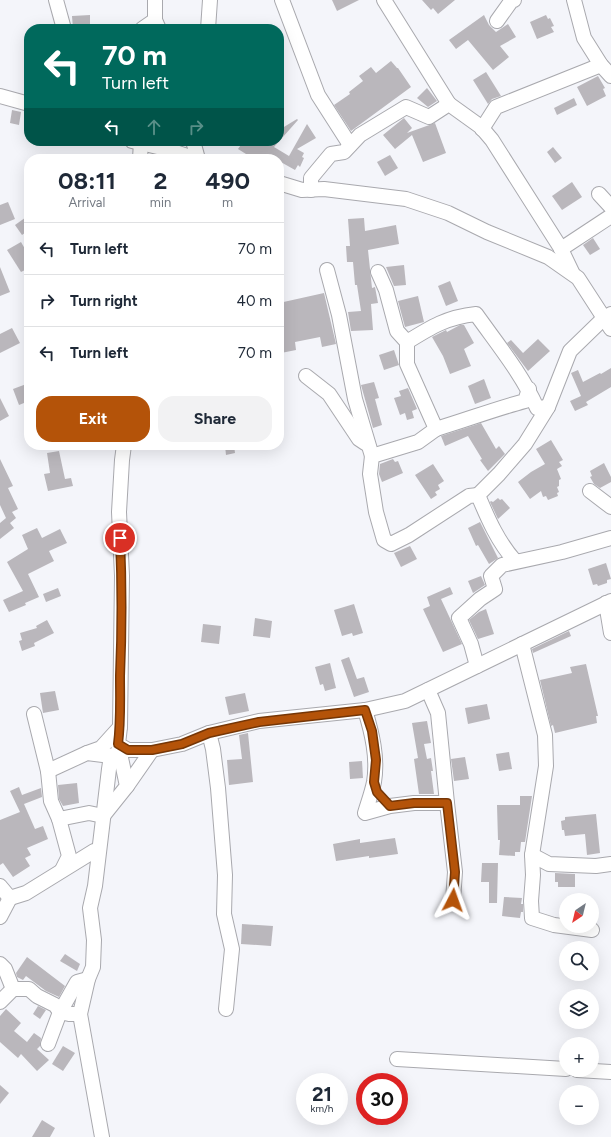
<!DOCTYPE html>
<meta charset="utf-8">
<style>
body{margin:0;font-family:Figtree,sans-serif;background:#f2f2f3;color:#1f2937;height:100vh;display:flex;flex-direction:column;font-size:15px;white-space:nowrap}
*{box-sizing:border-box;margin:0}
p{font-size:13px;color:#747a83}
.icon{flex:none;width:22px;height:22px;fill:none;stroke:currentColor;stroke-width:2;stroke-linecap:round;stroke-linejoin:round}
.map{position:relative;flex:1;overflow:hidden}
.side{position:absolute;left:24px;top:154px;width:260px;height:296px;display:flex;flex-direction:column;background:#fff;border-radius:16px;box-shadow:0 4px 16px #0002}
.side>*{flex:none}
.guide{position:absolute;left:24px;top:24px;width:260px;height:122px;border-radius:16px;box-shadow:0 4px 16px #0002;background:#00695c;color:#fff;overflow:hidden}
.needle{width:26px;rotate:215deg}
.controls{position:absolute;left:559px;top:893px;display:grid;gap:8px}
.controls a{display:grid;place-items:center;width:40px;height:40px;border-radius:50%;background:#fff;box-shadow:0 4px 16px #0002;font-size:20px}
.speed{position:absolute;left:296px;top:1073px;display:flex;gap:8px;font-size:20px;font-weight:700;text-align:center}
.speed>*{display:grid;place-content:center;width:52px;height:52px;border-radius:50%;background:#fff;box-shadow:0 4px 16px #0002;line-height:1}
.speed small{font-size:10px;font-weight:400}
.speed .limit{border:6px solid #d22;background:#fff;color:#111}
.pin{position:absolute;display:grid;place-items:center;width:34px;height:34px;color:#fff;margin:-17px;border:2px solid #fff;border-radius:50%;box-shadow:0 1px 4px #0007}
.me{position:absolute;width:44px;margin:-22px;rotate:4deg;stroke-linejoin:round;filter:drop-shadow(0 0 3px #0008)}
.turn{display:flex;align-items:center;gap:14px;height:84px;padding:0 12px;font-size:18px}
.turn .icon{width:52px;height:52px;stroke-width:2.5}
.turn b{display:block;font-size:28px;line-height:34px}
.lanes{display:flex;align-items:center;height:38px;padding:0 12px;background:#0003;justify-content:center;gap:20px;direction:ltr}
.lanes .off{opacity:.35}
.eta{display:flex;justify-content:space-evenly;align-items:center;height:68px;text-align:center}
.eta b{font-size:24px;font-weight:700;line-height:28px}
.cta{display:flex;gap:8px;margin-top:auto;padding:8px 12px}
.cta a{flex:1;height:46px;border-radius:16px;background:#b45309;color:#fff;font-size:16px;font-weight:700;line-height:46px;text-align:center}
.cta a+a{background:#f2f2f3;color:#1f2937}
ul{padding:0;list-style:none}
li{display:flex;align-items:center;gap:12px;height:52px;padding:0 12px;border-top:1px solid #e0e1e3}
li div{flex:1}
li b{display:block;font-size:15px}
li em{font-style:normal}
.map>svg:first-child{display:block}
.building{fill:#bab7bc}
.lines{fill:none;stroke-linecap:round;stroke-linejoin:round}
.minor-casing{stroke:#a9a9ae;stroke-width:16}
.minor{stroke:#fff;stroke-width:14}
.route-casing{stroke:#753606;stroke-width:10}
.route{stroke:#b45309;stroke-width:7}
</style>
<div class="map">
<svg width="611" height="1137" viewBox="0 0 611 1137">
<rect width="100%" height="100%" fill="#f4f5fa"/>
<g class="building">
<path d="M332,0H359L337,11Z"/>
<path d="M422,0H455L438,14L433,8L431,10Z"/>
<path d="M90,15V29H73L72,16Z"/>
<path d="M484,15L489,25L496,32L508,24L516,37L500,46L509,57L493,70L468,40L456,49L449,40Z"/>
<path d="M546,15L548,19L550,18L554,26L551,27L554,32L537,39L530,22Z"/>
<path d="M391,61L397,68H398L411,87L351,131L334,105L350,94L349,92L363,81L359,76L371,67L376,73Z"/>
<path d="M486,72L501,96L492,99L488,104L473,80Z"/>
<path d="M598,76L605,88L603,89L606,96L587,106L577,87Z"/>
<path d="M427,88L437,101L428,107L417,98Z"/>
<path d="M574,98L577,105L557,115L554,108Z"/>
<path d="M12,110L21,112L19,125L10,123Z"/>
<path d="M404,118L412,128L407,133L435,123L446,153L423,162L412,135L395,149L383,135Z"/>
<path d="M297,119L298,120L274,147L289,156L307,124L316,138L297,149L304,153L302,157L304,158L300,167L298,165L295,170L279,161V159H254L238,149L243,142L246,144L249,141H279V130Z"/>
<path d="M553,147L562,158L555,163L547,152Z"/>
<path d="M390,155L398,168L385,176L377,162Z"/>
<path d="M572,182L582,197L562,210L552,196Z"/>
<path d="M8,202L15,219L0,225V205Z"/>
<path d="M29,215V230L22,235L15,225Z"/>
<path d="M364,218L365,231L396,225L399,244L368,250L372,288L375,287L378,303L371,304L373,330L351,331L348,312L361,311L357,285H355L353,262H347L346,246H350L348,219Z"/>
<path d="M593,238L600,249L590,255L583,245Z"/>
<path d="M21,242L29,256V268L21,272L7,250Z"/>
<path d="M404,265L406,285L394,286L386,267Z"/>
<path d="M0,267L10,292L0,296Z"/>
<path d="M450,281L458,301L446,306L438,286Z"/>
<path d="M324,293L336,344L322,347L320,337L295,342L296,350L281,353L279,344V303Z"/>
<path d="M418,296L424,322L405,327L398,301Z"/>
<path d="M460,325H464L474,343L464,349L471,366L450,374L443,356L432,337L446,330L447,332Z"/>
<path d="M12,328L20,343L0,353V334Z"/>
<path d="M538,339L550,351L528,371L507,343L511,340L523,353Z"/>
<path d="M394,350L399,365L384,370L379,355Z"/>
<path d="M611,368V387L586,402L588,405L575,411L570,401L581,396L571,373L578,370L583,382L600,373L601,374Z"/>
<path d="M484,379L491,398L475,404L468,386Z"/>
<path d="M374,382L379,398L375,399L382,425L373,428L361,385Z"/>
<path d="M29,383V401L19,405L13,389Z"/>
<path d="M408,388L417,409L412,411L414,418L407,420L405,413L400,415L394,398L401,396L399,391Z"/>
<path d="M0,398L9,416L0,421Z"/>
<path d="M481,423L496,449L499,446L505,454L488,471L480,460L482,459L468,436L445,446L441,436Z"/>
<path d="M551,440L563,460L559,462L562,466L557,469L561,479L559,480V486L557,487L559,492L557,493L558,496L548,500L546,496L543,497L541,491L530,499L518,482L531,472L545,464L536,449Z"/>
<path d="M229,445H234L235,453L226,455L225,446Z"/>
<path d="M59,451L65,479L71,478L73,486L48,491L44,474L50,473L47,453Z"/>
<path d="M0,459L13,486L8,488L18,509L12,512L16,518L10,523L14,528L0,539V523L6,518L0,505Z"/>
<path d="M393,459L395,462L398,461L403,473L382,482L379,474L380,464Z"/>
<path d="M604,463L611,477V482L600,488L594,484L590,477L592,476L590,471Z"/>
<path d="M433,464L444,481L438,485L440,489L435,492L437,495L431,499L415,475Z"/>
<path d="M498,498L500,500L502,499L510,508L498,519L490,502L491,501L493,502Z"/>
<path d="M480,522L498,558L489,564L478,545L476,546L468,528Z"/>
<path d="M37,528L42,538L60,529L67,543L49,551L54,561L28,574L39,597L25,603L26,605L9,612L3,600L23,591L7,562L28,549L22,535Z"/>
<path d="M410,546L417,559L401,567L394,553Z"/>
<path d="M606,563L611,579L607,580V583L598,586L597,584L593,585L588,569Z"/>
<path d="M481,576L485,585L473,593L468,581Z"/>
<path d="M450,587L453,594L441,599L462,644L443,652L423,609L430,606L427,597Z"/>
<path d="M58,588L61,596L46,602L43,594Z"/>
<path d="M354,604L363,633L353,636L352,633L342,636L334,610Z"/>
<path d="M486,609L494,634L478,639L469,620L479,612Z"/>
<path d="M255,618L272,621L270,638L253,636Z"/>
<path d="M47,620L54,633L34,643L35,646L22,651L19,641L22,640L20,633L37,628L36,626Z"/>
<path d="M203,624L221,626L219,644L201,642Z"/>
<path d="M569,631L571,636L533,653L532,649Z"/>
<path d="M349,657L357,679L364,677L369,692L354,697L341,660Z"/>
<path d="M330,663L336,688L325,691L323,684L320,685L315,667Z"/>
<path d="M586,664L598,716H596L597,723L555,733L553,725L551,726L540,680L572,673L570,667Z"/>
<path d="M55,691L59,710L43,713L40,693Z"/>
<path d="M245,693L249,711L229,715L225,697Z"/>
<path d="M487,704L490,719L468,724L465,708Z"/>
<path d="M427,721L431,743L424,744L427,759L431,758L433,771H431L434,794H419L414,759L418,758L412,723Z"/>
<path d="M248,733L253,782L229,785L227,760L242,759L239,735Z"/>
<path d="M509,752L512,769L499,771L496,754Z"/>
<path d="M465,757L469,779L454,781L451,759Z"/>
<path d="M362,761L363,778L350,779L349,762Z"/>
<path d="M77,783L79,803L63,806L59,799L58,785Z"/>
<path d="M19,787L22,795L41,788L42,797L24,804L35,829L43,826L48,839L27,848L31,855L25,858L30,866L13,877L3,863L0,865V820L20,812L10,791Z"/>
<path d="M520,796H532L525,842H521L520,852H515V856L499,855L500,840H498L497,805H520Z"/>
<path d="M596,814L600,853L587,855L585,834L565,836L564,830H562L561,821L565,820V817Z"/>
<path d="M395,838L398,854L369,858V856L336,861L333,844L360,839V843Z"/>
<path d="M482,863H498L497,903H489V882H481Z"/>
<path d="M555,873L575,874V887H558V882H555Z"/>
<path d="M504,897L522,898L521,904H523V912H521L520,918L502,916Z"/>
<path d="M242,924L273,926L271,946L241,944Z"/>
<path d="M65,954L80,964L77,971L60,961Z"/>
<path d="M27,957L65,986L59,997L46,991L26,976L23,980L17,977L16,973Z"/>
<path d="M38,1006L46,1010L40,1019L33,1014Z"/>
<path d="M6,1009L21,1023L14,1031L27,1042L34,1033L41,1038L40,1046L37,1049L49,1060L37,1071L21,1054L18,1058L0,1042V1016Z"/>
<path d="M63,1046L75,1053L63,1071L52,1064Z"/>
<path d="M0,1085L9,1093L0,1104Z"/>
<path d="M42,1120L55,1128L50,1137H32Z"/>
</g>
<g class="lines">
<g class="minor-casing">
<g id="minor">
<path d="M56,0L64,29"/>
<path d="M155,0V20L159,29"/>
<path d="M282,0L318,95L350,145"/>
<path d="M384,0L449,104"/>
<path d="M574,0L584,38L601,65L611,76"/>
<path d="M497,21L512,0H514"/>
<path d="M142,29L155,20"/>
<path d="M208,29L210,0"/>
<path d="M0,96L29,104"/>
<path d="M482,129L496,107L601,65"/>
<path d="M132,141L166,149L196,159"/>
<path d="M193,141L198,159"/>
<path d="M140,159L141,141"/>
<path d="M279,183L302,190L324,189L406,199L448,213L487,232L548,257L578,278L611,329"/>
<path d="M311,190V178L331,154L344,152L360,135L406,107L429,117L449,104L481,127L492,140L560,247L572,272"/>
<path d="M599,194L611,207"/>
<path d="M561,249L611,216"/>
<path d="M327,270L339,315L355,399L372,456"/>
<path d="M378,272L386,290L397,331L407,342C431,327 447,317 476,314C498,345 522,374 537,408L548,407"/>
<path d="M407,342V364L436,429C466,420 495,409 525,401L529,389"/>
<path d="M306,376L329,394L359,439L365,443"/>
<path d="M436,429L418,442L372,456L370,474L376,512L384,540L391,544L409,535L469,496L478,495"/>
<path d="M124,445L122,460L119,512L122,576L120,727L118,744L128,750H152L182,744L209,733L259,721L365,710L405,701L611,601"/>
<path d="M590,491L611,507"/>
<path d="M515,561C498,542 488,519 478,495L499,474L525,444L548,407L570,351L604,318L611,314"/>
<path d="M606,603L611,633"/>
<path d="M522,644L545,735L546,766L532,855L533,875L531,901L532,918L554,925L592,930"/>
<path d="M477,666L471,644L459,618L480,599L495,589L491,576L502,565L562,552L611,538"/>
<path d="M428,690L438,713L447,803"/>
<path d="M365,710C372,733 378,758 374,782C372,792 368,803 365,813L390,806L414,803H447L455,872L453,900"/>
<path d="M34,714L48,771L51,801L59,819L89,813L103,816L127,786L118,744"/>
<path d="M209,733L213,749L218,788L225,875L224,914L232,949L226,1009"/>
<path d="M87,753L101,748L120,727"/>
<path d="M48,771L87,753L111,756"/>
<path d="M127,786L152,750"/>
<path d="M59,819L69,856L62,870"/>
<path d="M532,855L549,864L596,866L611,864"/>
<path d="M0,886L10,898L26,893L94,851L98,858"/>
<path d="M0,917L10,898"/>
<path d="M0,964L5,969L13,989"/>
<path d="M0,1002L13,989H29L37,996L55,1005L60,1012L69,1014H80"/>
<path d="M48,1044L60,1012L77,982L88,979"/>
<path d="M397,1059L566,1069"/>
<path d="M577,1070L611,1072"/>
<path d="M102,1137L80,1014L88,979L93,967L94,940L90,908L95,886L109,769L111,756L120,753"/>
</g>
</g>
<use href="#minor" class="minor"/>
</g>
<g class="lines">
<g class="route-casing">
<path id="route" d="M120,538C122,584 122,630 120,676C120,699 121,721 118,744L128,750H152L182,744L209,733L259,722L365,710L372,731L376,760L374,782L377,792L390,806L414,803H447L455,872L453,900"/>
</g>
<use href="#route" class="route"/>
</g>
</svg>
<div class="controls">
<a><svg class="needle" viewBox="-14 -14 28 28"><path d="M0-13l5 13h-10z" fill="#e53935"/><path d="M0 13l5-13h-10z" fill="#747a83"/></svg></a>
<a><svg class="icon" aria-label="search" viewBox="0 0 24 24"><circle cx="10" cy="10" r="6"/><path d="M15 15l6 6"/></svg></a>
<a><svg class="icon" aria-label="layers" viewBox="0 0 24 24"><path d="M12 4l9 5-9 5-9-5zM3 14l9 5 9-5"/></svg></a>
<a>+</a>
<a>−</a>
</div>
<div class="speed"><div>21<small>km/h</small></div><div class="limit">30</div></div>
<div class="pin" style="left:120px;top:538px;background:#d93025"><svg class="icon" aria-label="arrive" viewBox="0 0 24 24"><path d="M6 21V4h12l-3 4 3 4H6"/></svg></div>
<svg class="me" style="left:453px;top:900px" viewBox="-20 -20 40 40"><path d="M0-17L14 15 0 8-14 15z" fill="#b45309" stroke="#fff" stroke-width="4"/></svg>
<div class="guide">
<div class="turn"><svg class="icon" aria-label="left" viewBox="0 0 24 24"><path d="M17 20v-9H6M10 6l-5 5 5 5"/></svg><div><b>70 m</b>Turn left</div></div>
<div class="lanes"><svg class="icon" aria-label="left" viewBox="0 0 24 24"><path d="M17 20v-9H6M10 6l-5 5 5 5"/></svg><svg class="icon off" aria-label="ahead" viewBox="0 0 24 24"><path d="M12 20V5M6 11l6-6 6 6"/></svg><svg class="icon off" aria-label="right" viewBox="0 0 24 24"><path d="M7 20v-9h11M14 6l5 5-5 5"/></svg></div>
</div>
<section class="side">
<div class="eta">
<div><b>08:11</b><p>Arrival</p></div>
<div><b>2</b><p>min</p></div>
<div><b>490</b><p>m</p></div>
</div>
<ul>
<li><svg class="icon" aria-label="left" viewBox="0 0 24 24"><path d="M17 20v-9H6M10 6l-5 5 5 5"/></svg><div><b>Turn left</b></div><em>70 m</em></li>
<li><svg class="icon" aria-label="right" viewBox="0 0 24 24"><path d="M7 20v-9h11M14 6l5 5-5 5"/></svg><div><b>Turn right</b></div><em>40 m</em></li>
<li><svg class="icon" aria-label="left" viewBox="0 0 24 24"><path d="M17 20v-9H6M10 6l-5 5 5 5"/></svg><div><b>Turn left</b></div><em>70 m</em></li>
</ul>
<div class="cta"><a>Exit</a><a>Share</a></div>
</section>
</div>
